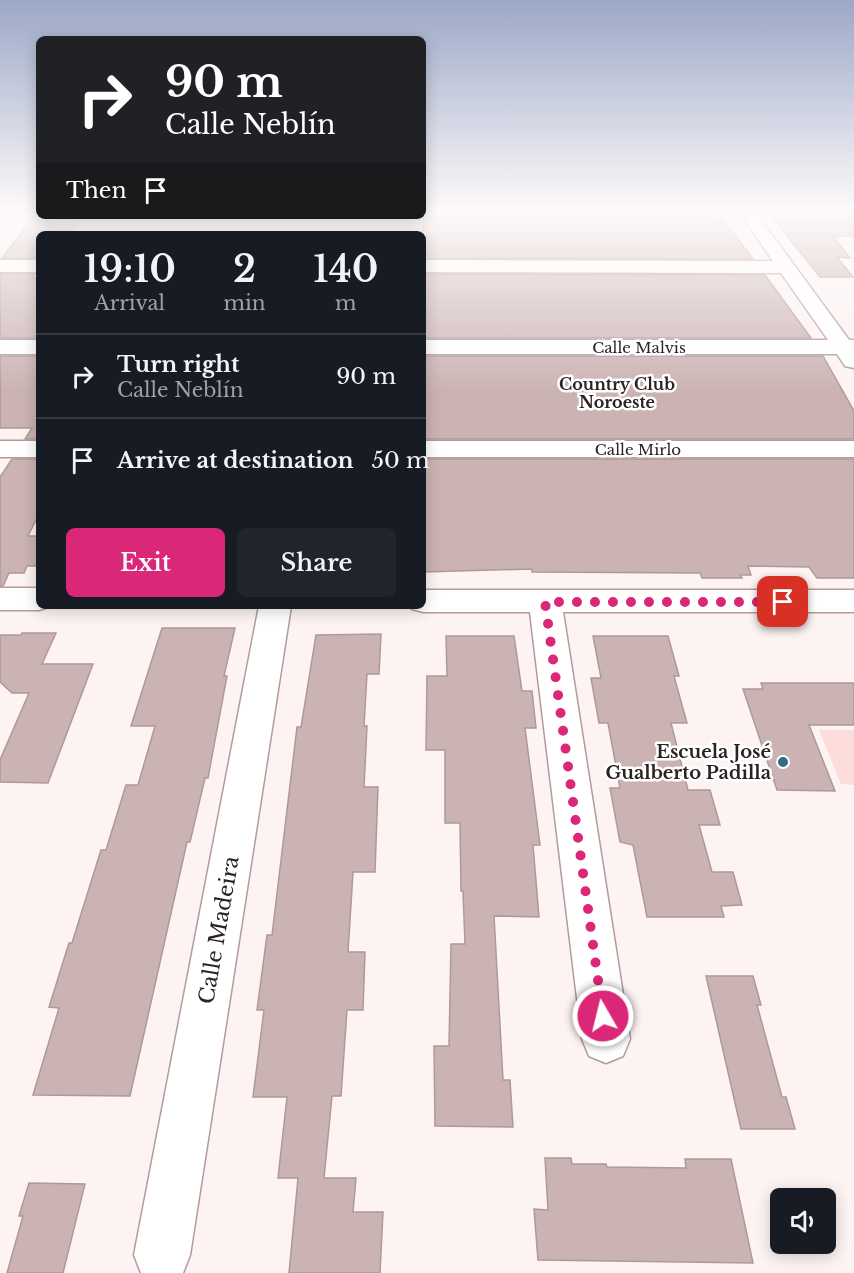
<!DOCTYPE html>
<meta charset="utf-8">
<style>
body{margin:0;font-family:"Libre Baskerville",serif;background:#20242c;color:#f1f3f6;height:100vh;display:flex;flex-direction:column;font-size:22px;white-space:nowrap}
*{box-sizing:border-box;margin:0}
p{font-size:20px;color:#9ea1a6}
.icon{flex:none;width:33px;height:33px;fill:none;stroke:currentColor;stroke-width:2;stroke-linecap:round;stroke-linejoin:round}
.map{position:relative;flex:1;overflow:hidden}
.details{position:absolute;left:36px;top:231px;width:390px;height:378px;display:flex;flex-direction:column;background:#171b24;border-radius:9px;box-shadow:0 3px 15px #0003}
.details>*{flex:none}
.hud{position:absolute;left:36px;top:36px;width:390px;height:183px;border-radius:9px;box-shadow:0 3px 15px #0003;background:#202124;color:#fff;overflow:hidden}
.buttons{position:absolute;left:770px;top:1188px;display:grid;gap:12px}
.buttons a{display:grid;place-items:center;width:66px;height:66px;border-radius:9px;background:#171b24;box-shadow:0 3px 15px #0003;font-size:30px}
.pin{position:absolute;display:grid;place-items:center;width:51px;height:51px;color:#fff;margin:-26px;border-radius:12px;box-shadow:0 3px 9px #0006}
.me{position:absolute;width:66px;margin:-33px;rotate:352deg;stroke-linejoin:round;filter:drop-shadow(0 0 4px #0008)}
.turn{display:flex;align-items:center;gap:21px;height:126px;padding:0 30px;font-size:27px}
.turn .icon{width:78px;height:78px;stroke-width:2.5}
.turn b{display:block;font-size:42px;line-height:51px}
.then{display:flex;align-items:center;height:57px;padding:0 30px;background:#0003;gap:12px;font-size:22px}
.eta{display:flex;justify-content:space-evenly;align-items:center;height:102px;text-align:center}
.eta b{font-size:36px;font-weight:600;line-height:42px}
.button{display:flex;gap:12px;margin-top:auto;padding:12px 30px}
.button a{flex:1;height:69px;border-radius:9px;background:#db2777;color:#fff;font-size:24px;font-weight:600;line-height:69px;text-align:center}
.button a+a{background:#20242c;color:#f1f3f6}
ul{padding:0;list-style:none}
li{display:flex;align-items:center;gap:18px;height:84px;padding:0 30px;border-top:2px solid #363941}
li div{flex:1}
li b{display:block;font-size:22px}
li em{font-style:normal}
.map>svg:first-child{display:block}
.green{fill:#fddcdc}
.building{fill:#cbb3b3;stroke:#af9898;stroke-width:1.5}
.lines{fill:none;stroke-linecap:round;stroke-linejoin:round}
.street-casing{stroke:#b39b9b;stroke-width:3}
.street{fill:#fff;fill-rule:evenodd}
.route{stroke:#db2777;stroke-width:10;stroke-dasharray:0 18}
.poi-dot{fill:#326d85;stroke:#fff;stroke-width:2}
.labels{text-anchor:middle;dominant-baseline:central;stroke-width:5;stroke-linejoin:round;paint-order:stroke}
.far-street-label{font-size:15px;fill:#2b2222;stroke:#fff}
.far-neighbourhood-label{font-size:16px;font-weight:bold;fill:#2b2222;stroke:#fff}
.poi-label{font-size:18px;font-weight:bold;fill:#2b2222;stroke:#fff;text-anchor:end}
.near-street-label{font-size:21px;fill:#2b2222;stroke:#fff}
</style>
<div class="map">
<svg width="854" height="1273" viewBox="0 0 854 1273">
<rect width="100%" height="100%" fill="#fdf3f3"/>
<path class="green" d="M819,730H854V785L841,784Z"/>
<g class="building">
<path d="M769,213H854V236H833L850,258L837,257L853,277H820Z"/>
<path d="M34,216H83L69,234H39V258H2Z"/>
<path d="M694,216L722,218L753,259L423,258V217Z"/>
<path d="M0,274H35L32,278H39V338H0Z"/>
<path d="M423,274L765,275L811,338H423Z"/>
<path d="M0,356H39V439H25L32,428H0Z"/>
<path d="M423,356H823L854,411V439H423Z"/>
<path d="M12,459H39V514L28,536H39V566H27L24,573H9L3,586H0V477Z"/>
<path d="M423,459H854V578H817L809,567L748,566L751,575H740L742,578H702L700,573L532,572V569L423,572Z"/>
<path d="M162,628H235L224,676H227L208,778H205L190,842H187L130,1096L33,1095L59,1008L49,1007L69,943H72L101,850H106L126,785H138L155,726H131Z"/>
<path d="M22,633H56L42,664H93L48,783L0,782V760L29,693H12L0,682V635H21Z"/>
<path d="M381,634L379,674H367L364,726H367L364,787H378L375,872H353L348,952H365L363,1010H347L341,1096H332L324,1178H356L353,1212H383L380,1273H289L298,1178H278L287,1097H253L264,1010H257L267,935H272L297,727H301L316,635Z"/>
<path d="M446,636H514L522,691H532L536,728H525L540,845H533L539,917L494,916L503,1080H510L513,1127L435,1126L434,1046H449L451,944H465L463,891H461L460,823H445V750H426L427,676H447Z"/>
<path d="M593,636H668L679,676H674L687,723H671L688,790H710L720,825H699L712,872H733L742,905L721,906L724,917H647L633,845L620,842L610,788H620L608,723H599L591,678H601Z"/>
<path d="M761,683H854V725H809L835,791L777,790L743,689H763Z"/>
<path d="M706,976H753L761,1005H757L782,1097H786L795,1129H741Z"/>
<path d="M545,1158H571L572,1164H606L607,1167L686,1168L685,1159H731L753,1263L538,1260L534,1209L548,1210Z"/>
<path d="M29,1183L85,1184L63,1273H7L23,1216H19Z"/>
</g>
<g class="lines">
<g class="street-casing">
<g id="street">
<path d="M740,213H756L849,340H854V368L845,366L837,354H423V340H828L781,273L423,272V260L773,261Z"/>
<rect x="0" y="260" width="39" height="12"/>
<rect x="0" y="340" width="39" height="14"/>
<rect x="0" y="441" width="39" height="16"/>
<rect x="423" y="441" width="431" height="16"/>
<path d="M0,588H39V606H51L39,610H0Z"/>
<path d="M423,590H854V612H563L630,1039L623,1056L606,1063L589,1056L582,1039L530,612H423L412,609L410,606H423Z"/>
<path d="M259,606H291L190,1255L183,1273H141L134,1255Z"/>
</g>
</g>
<use href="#street" class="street"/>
</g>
<linearGradient id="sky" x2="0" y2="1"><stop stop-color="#9ca8c7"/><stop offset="0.54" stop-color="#fefafa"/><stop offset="1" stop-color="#fefafa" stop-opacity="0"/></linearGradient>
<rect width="854" height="391" fill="url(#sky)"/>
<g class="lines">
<path class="route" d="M603,1016L545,602H783"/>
</g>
<circle class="poi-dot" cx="783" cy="762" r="6"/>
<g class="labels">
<g class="far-street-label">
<text x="639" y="347">Calle Malvis</text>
<text x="638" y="449">Calle Mirlo</text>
</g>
<g class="far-neighbourhood-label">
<text x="617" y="384">Country Club<tspan x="617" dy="18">Noroeste</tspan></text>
</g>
<g class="poi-label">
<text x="771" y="752">Escuela José<tspan x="771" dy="21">Gualberto Padilla</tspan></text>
</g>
<g class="near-street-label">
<text transform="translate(219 930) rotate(-80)">Calle Madeira</text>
</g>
</g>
</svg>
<div class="buttons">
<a><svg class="icon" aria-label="sound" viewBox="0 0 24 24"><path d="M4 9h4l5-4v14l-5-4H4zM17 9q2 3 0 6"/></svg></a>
</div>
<div class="pin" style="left:783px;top:602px;background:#d93025"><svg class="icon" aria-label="arrive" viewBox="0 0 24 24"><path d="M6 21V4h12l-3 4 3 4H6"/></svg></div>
<svg class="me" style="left:603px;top:1016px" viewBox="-20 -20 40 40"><circle r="17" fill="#db2777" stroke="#fff" stroke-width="3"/><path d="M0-11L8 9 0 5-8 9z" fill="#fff"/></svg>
<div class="hud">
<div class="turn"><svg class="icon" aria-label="right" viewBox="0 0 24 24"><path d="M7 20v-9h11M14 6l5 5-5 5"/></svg><div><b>90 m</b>Calle Neblín</div></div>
<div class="then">Then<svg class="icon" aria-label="arrive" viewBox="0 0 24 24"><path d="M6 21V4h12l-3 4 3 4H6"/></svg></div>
</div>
<section class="details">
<div class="eta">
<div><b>19:10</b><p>Arrival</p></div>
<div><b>2</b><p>min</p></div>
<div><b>140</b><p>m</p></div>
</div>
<ul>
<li><svg class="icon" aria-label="right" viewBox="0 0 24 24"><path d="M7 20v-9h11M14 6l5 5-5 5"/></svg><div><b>Turn right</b><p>Calle Neblín</p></div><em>90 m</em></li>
<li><svg class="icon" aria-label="arrive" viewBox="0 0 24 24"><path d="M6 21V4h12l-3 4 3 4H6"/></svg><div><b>Arrive at destination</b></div><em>50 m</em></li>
</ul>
<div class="button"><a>Exit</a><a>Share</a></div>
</section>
</div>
